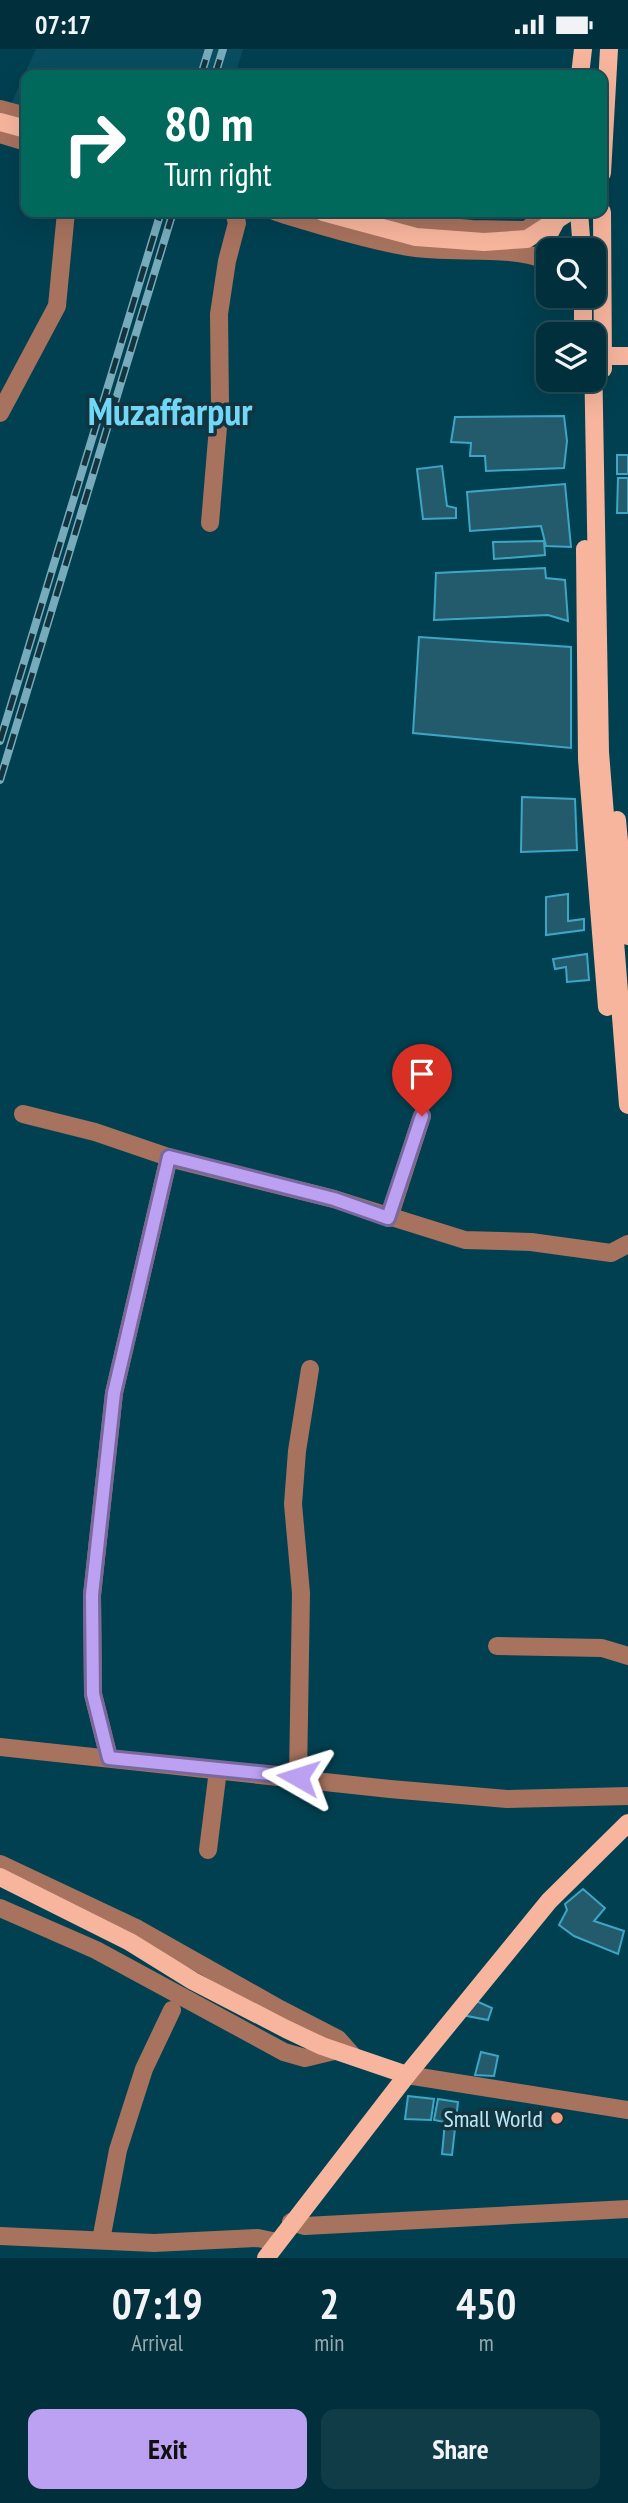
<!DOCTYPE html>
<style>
body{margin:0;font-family:"PT Sans Narrow",sans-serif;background:#0f3c47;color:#f1f3f6;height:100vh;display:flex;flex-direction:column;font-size:26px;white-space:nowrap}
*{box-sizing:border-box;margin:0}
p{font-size:23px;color:#96a9af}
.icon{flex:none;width:38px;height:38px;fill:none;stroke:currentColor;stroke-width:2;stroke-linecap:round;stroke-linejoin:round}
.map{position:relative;height:2209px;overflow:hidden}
.details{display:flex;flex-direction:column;background:#01303c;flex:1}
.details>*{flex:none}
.top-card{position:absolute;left:21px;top:21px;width:586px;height:147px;border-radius:14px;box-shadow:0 7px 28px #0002,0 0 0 2px #234b56;background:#00695c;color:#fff;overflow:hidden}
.tools{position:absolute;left:536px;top:189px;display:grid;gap:14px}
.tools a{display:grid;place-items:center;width:70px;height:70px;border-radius:14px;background:#01303c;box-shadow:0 7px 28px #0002,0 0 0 2px #234b56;font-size:35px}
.pin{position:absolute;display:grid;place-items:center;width:60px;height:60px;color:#fff;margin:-72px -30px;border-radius:50% 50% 50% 0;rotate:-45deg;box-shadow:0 0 7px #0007}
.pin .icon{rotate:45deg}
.me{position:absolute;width:77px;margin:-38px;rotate:276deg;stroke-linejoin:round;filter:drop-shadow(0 0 5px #0008)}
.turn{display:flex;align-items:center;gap:24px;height:147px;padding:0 28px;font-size:32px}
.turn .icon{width:91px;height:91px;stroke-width:2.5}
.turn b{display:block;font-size:49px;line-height:60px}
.eta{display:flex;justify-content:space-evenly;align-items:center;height:119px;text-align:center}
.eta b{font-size:42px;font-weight:600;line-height:49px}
.primary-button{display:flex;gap:14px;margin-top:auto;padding:14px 28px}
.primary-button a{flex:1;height:80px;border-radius:14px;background:#bca0f2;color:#111;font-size:28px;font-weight:600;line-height:80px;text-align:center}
.primary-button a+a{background:#0f3c47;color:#f1f3f6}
.status{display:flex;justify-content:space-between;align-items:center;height:49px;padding:0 35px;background:#01303c;direction:ltr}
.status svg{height:19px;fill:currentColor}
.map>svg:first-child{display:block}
.built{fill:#084e60}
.building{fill:#245b6c;stroke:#3da6c6;stroke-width:2}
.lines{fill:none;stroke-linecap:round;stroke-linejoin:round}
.minor{stroke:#a7725e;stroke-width:18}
.major{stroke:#f7b59d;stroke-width:18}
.rail-casing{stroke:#77abbb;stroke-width:8}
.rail{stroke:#13343e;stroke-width:5;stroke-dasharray:16;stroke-linecap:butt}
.route-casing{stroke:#7a689d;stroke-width:18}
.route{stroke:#bca0f2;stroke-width:12}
.poi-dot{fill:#f2a081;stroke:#13343e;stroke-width:2.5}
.labels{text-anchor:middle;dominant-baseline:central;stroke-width:7;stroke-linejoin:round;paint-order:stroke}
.poi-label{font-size:24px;fill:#bbe9f9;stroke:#13343e;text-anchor:end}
.town-label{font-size:38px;font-weight:bold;fill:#71d7f7;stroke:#13343e}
</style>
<div class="status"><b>07:17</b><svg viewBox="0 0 49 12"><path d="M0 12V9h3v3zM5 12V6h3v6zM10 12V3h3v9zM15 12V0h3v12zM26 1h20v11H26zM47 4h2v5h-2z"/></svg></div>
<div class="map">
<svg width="628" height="2209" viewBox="0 0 628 2209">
<rect width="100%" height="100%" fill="#014050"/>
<path class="built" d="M36,0H243L235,26H26V60L11,55Z"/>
<g class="building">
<path d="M564,367L567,392L564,419L486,422L485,407H470L471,394L451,393L455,368Z"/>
<rect x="617" y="406" width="11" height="19"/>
<path d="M442,417L447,457L456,459V469L423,470L417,420Z"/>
<path d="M618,429H628V464H617Z"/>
<path d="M565,435L571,498L546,497L541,477L470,482L467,443Z"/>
<path d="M544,492L545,506L494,510L493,493Z"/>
<path d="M545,519L546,529L565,531L568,572L548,566L434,571L436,524Z"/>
<path d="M419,588L571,598V699L413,684Z"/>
<path d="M522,748L575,750L577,801L521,803Z"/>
<path d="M568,845V872L584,870V881L546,886V848Z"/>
<path d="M587,905L589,931L567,933L566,918L555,920L553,910Z"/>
<path d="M583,1840L605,1859L594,1872L624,1882L618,1905L574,1887L559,1876L567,1861L565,1855Z"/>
<path d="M476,1952L492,1959L488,1971L462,1966Z"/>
<path d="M481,2003L498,2007L494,2027L475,2026Z"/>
<path d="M408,2047L434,2050L431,2071L405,2070Z"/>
<path d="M438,2050L458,2053L452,2106L442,2105L445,2073L434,2071Z"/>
</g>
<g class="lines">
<g class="minor">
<path d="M0,60L26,67"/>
<path d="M0,85L26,93"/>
<path d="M276,163C319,176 364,190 408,198C452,206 509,195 548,212"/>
<path d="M368,163L412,175L472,180L526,181L551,163"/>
<path d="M0,364L57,257L66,163"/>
<path d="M210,474L220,354L219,265L227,212L237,174L234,163"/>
<path d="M23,1065L95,1083L177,1111L334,1150L465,1191L531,1193L611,1204L628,1195"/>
<path d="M389,1169L422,1067"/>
<path d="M497,1597L602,1599L628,1607"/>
<path d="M0,1698L390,1740L507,1750L628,1747"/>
<path d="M109,1709L93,1645L92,1546L114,1344L169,1108"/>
<path d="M298,1728L301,1544L293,1455L297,1402L310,1320"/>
<path d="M208,1801L218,1721"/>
<path d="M0,1815L138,1880L280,1960L338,1990L353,2007"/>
<path d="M0,1859L96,1901L284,2003L305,2009L334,2002"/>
<path d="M407,2026L628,2061"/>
<path d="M291,2173L305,2177L628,2160"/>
<path d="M0,2187L154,2194L258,2189L277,2193"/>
<path d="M101,2191L118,2101L144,2020L172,1961"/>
</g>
<g class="major">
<path d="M580,26L583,0"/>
<path d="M0,73L26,80"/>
<path d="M602,124L609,0"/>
<path d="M323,163L416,188L484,193L527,190L569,163"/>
<path d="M579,163L582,201"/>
<path d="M602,163L603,320"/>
<path d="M551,201L549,185L556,172"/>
<path d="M583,247V285"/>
<path d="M593,304L600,703L628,1056"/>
<path d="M603,307H628"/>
<path d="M585,500L587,710L607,958"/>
<path d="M617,771L628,887"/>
<path d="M0,1828L130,1893L193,1932L286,1980L322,1997L407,2026"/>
<path d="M266,2209L407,2026L549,1852L628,1774"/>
</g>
<g class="rail-casing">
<g id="rail">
<path d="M201,26L209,0"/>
<path d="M215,26L223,0"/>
<path d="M0,692L161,163"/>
<path d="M0,731L173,163"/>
</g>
</g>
<use href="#rail" class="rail"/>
</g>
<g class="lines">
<g class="route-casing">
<path id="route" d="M298,1728L109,1709L93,1645L92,1546L114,1344L169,1108L334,1150L388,1169L422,1067"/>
</g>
<use href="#route" class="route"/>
</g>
<circle class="poi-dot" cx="557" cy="2069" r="7"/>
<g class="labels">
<g class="poi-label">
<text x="543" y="2069">Small World</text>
</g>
<g class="town-label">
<text x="170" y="361">Muzaffarpur</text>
</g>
</g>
</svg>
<div class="tools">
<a><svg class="icon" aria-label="search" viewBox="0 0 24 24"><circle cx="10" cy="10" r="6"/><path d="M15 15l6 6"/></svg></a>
<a><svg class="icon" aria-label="layers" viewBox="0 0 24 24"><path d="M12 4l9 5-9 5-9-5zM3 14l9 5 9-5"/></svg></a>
</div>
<div class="pin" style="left:422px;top:1067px;background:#d93025"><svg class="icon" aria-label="arrive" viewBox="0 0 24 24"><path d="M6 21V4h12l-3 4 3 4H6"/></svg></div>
<svg class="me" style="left:298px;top:1728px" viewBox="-20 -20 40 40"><path d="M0-17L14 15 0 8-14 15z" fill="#bca0f2" stroke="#fff" stroke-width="4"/></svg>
<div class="top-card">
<div class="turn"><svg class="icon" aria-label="right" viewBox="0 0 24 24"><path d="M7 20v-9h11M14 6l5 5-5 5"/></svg><div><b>80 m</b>Turn right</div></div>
</div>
</div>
<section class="details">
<div class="eta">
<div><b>07:19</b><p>Arrival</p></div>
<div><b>2</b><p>min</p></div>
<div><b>450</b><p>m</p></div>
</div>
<div class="primary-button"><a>Exit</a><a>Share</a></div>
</section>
